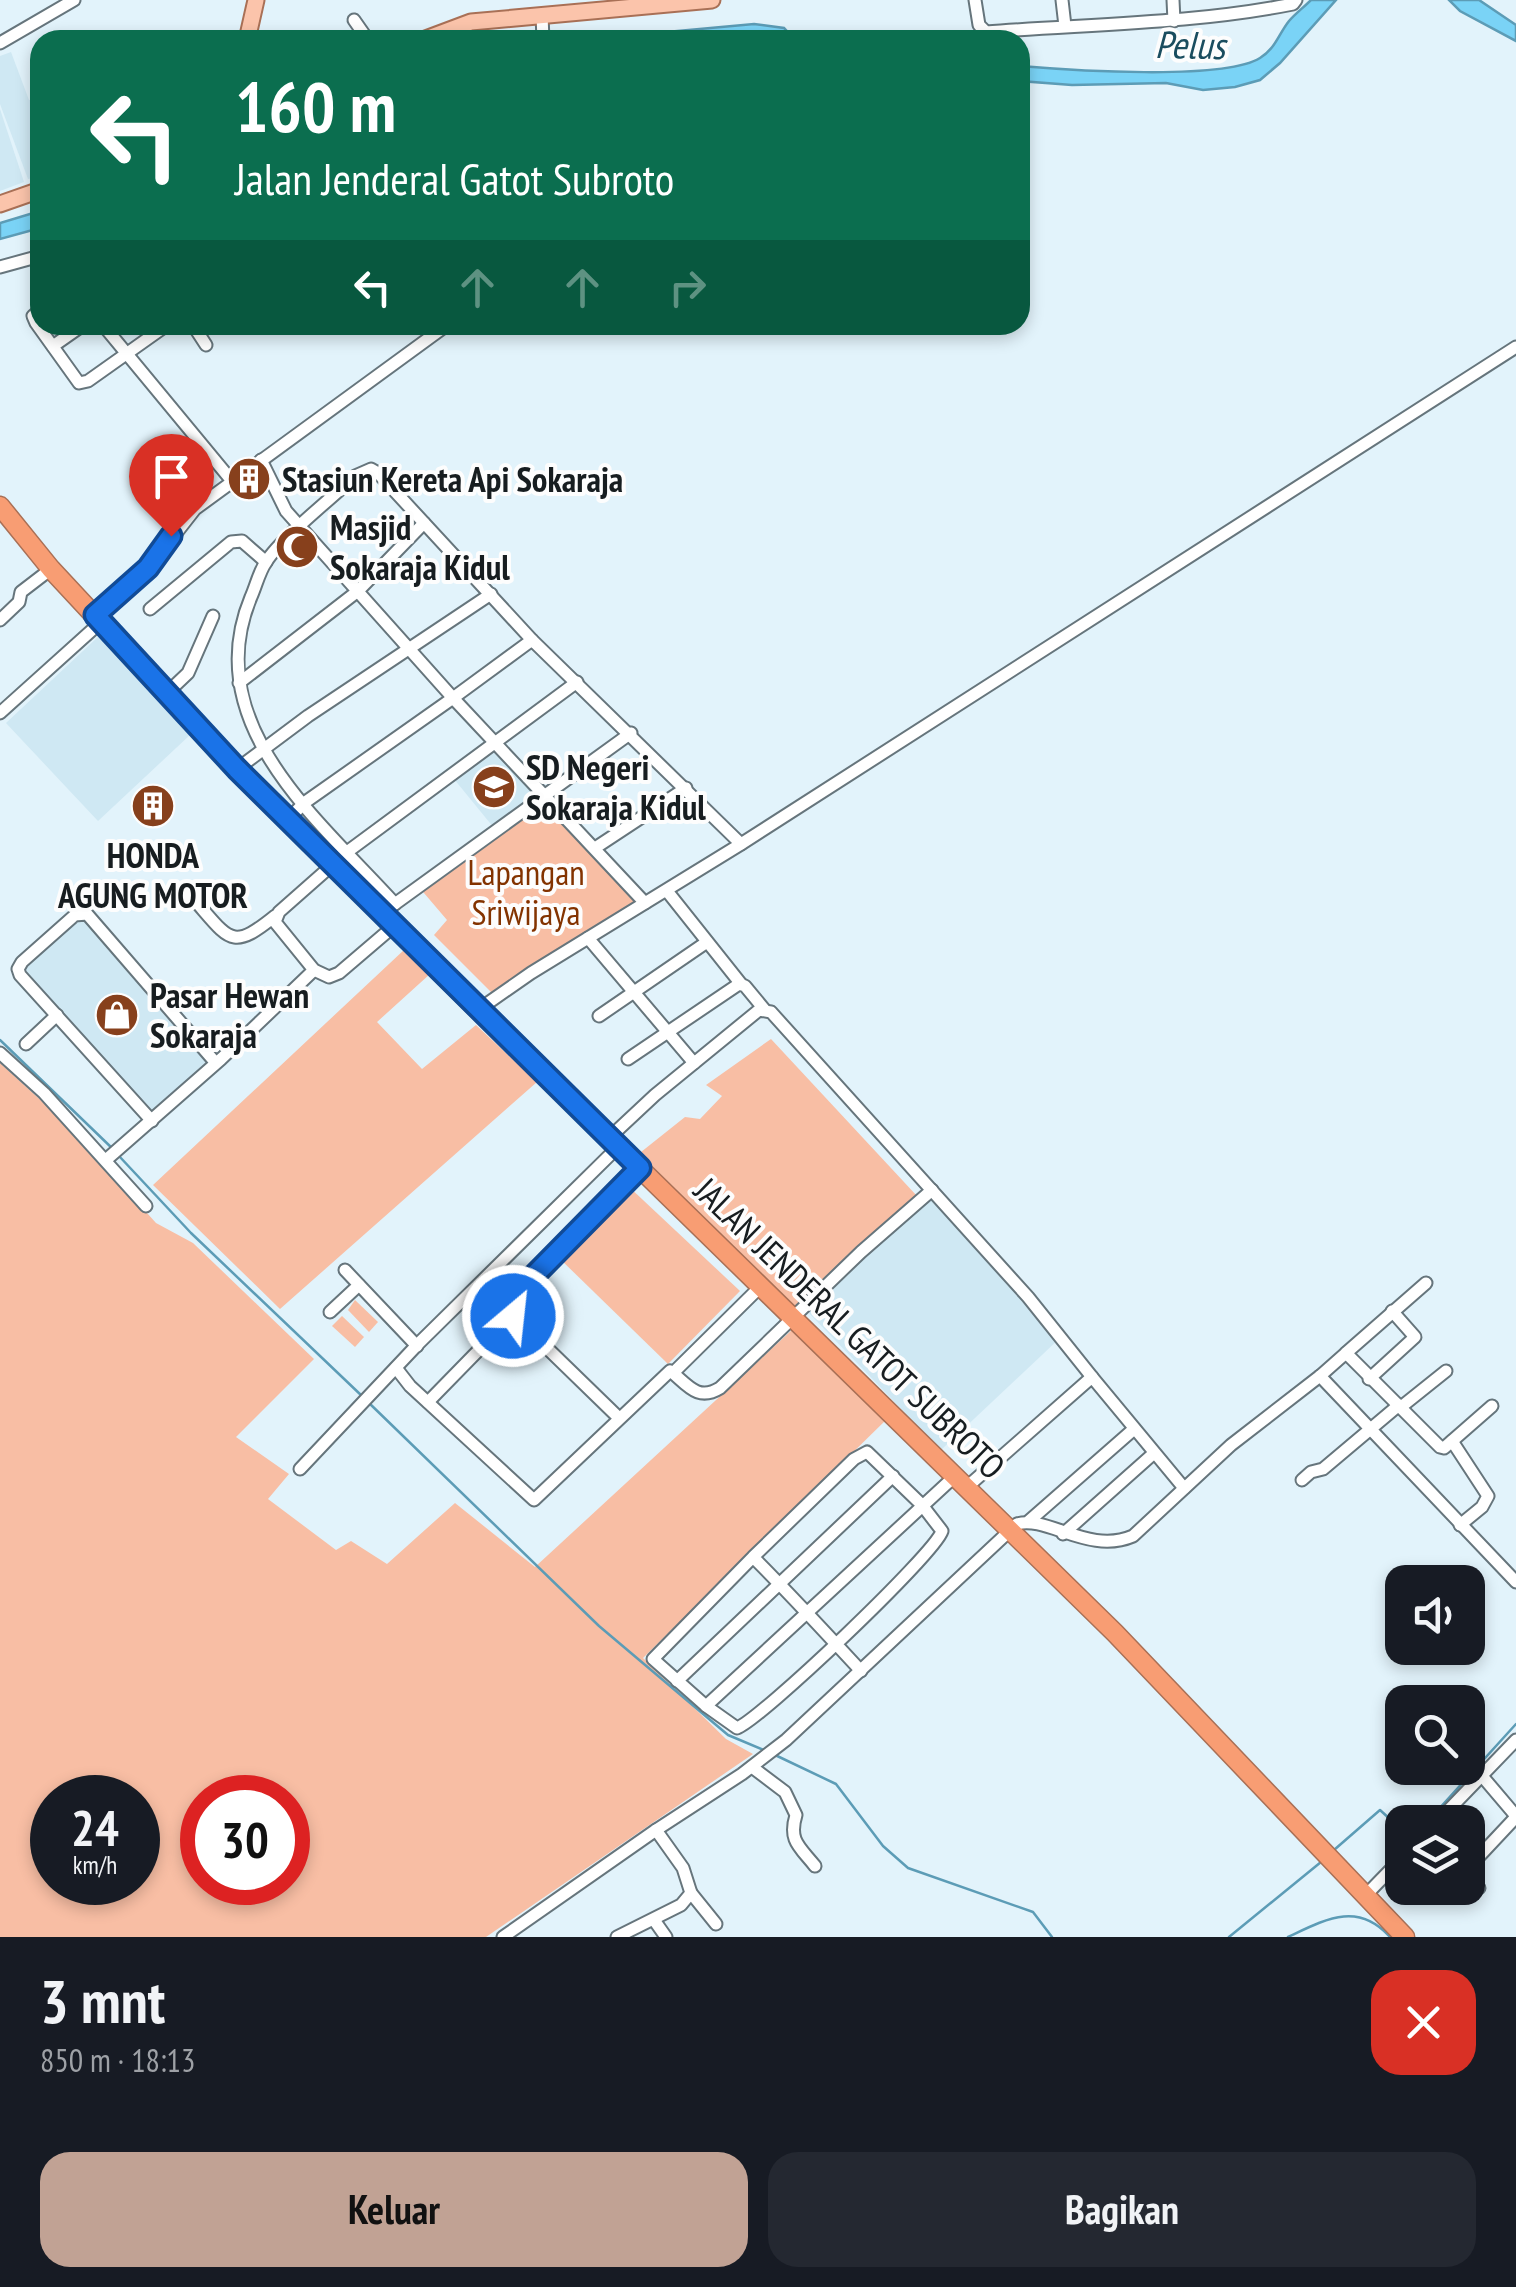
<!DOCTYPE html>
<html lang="id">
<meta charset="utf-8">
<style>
body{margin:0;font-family:"PT Sans Narrow",sans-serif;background:#242831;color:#f1f3f6;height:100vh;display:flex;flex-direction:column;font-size:38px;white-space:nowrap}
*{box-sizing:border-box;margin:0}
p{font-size:32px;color:#9ea1a6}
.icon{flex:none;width:55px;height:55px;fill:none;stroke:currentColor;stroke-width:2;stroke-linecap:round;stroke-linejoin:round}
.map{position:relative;height:1937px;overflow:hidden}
.panel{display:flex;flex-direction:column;background:#171b24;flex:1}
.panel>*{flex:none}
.top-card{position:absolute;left:30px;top:30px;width:1000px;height:305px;border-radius:30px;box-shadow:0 5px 15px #0003;background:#0b6e4f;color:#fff;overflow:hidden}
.buttons{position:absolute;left:1385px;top:1565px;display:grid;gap:20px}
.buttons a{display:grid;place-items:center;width:100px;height:100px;border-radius:20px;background:#171b24;box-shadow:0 5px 15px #0003;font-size:50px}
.speed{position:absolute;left:30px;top:1775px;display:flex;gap:20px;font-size:50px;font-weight:700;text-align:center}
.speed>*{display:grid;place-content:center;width:130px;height:130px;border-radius:50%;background:#171b24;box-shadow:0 5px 15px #0003;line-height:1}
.speed small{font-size:25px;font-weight:400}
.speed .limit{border:15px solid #d22;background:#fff;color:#111}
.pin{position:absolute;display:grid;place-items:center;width:85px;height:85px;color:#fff;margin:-102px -42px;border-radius:50% 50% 50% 0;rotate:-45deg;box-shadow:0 0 10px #0007}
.pin .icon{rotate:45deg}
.me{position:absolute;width:110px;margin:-55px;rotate:28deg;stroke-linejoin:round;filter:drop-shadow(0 0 8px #0008)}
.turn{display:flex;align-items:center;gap:35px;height:210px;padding:0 40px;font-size:45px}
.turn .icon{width:130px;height:130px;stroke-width:2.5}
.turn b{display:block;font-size:70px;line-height:85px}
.lanes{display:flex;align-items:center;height:95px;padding:0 40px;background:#0003;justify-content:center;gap:50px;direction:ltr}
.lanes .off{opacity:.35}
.round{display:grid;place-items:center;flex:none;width:105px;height:105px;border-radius:30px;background:#242831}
.head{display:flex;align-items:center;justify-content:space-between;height:170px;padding:0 40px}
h1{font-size:60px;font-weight:700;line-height:75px}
.button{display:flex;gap:20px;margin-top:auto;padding:20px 40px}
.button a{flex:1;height:115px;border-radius:30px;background:#c1a294;color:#111;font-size:40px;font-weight:700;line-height:115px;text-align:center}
.button a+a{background:#242831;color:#f1f3f6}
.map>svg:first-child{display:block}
.built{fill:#cfe8f3}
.green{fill:#f8bea4;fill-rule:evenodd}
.water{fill:#7ad3f6;stroke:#5c9cb6;stroke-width:2.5}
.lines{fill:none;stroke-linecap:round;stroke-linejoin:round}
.stream{stroke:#5c9cb6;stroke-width:2.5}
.minor-casing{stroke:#66757c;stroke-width:15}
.major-casing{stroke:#a97056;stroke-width:19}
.highway-casing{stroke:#a97056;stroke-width:21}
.minor{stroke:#fff;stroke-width:11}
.major{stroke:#fbc4ab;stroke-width:15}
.highway{stroke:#f89d73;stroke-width:18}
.route-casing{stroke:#114b97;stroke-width:25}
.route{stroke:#1a73e8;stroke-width:18}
.labels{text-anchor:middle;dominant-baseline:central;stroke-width:8;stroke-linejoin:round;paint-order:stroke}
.poi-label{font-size:35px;font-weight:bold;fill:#171d20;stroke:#fdfdfd;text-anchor:start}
.park-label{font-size:35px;fill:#833300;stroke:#fdfdfd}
.street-label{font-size:35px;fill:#171d20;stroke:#fdfdfd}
.water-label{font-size:38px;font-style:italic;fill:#1a4d5f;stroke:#fdfdfd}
</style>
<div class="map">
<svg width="1516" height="1937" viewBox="0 0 1516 1937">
<rect width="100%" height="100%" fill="#e2f3fb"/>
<g class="built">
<path d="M11,52L29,100L40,97V176L28,179L0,104V56Z"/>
<path d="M0,109L24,182L0,191Z"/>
<path d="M99,636L191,734L98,821L6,723Z"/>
<path d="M494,746L534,796L494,828L454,779Z"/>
<path d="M82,916L215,1062L154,1119L20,969Z"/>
<path d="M931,1191L1060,1338L941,1450L803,1307Z"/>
</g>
<g class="green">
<path d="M540,801L636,900L492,993L434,935L447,920L418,886Z"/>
<path d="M405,949L430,974L377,1022L422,1069L476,1025L537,1082L280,1309L153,1185Z"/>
<path d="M771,1039L917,1196L797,1309L636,1156L685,1117L700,1119L722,1096L706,1085Z"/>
<path d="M0,1063L68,1125L156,1223L193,1243L314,1359L236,1437L289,1474L268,1499L336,1550L351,1541L387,1564L455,1503L535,1567L793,1329L887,1419L643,1658L726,1739L753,1754L486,1937H0ZM52,1798H138V1882H52ZM202,1798H288V1882H202Z"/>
<path d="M627,1185L740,1291L668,1364L557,1256Z"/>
<path d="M355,1300L378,1322L369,1332L348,1310Z"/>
<path d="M342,1316L364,1337L355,1347L332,1326Z"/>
</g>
<g class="water">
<path d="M1311,0H1336L1280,63L1260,80L1235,87L1203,90L1166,83L1072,85L1020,81V66C1068,70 1223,81 1260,58C1276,48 1278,35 1289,21C1295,14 1304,7 1311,0Z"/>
<path d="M1449,0H1479L1516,25V41L1460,11Z"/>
<path d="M754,24L784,28L795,40H466L492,36H623Z"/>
<path d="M40,211V228L0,239V223Z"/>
</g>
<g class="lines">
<g class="stream">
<path d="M0,1040L114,1150"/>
<path d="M119,1156L191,1233L362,1396"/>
<path d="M368,1402L599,1626L728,1735L766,1751"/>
<path d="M773,1754L836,1784L883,1846L908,1868L1033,1912L1052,1937"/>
<path d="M1427,1822L1516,1724"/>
<path d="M1334,1850L1380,1810L1402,1830"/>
<path d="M1229,1937L1321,1862"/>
<path d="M1288,1937C1326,1919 1358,1901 1390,1937"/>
</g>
<g class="minor-casing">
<g id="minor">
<path d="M975,0L979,25L986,32C1089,24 1192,24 1293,4L1296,0"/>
<path d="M1062,0L1065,26"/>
<path d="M1173,0L1174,21"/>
<path d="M542,15L543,40"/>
<path d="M354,20L368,40"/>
<path d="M0,43L74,0"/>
<path d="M0,267L40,256"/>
<path d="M40,310L33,316L36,323L79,383L88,381L167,325"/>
<path d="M103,325L232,481"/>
<path d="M193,325L206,345"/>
<path d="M53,346L83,325"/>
<path d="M261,460L286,511L453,698L532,640L741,844"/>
<path d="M150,609L231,542L242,541L266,562"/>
<path d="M95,615L148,569L195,509L447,325"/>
<path d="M0,620L19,602L21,592L51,569"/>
<path d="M239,683L358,591L424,523"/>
<path d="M167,693L188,673L213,616"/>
<path d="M0,713L101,622"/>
<path d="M237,769L308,716L491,594"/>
<path d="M288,820L304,803L453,698L645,903"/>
<path d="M595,848L686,788"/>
<path d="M667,891L741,984"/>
<path d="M198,904C230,941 233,950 275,916"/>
<path d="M395,904C319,820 198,724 251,597C256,586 259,572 266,562C281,538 332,498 355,476L371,469L378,473L532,640"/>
<path d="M392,906L631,733"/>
<path d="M394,926L339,973L329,977L314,970L275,922L279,912L347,852L577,682"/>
<path d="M588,938L694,1063"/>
<path d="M478,1010L531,973L741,844L1516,347"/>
<path d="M599,1016L707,942"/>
<path d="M26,1044L57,1015"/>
<path d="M0,1053L44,1093L146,1206"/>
<path d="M628,1059L739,984L745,986L764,1009"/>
<path d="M152,1121L20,975L18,969L22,962L75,915L87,914L215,1062"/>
<path d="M609,1138L655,1095L759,1010L771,1012L1028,1297L1092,1377"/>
<path d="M107,1159L221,1059L314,970"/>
<path d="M345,1270L417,1346"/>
<path d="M330,1312L359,1285"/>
<path d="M513,1315L618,1417"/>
<path d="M1346,1353L1426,1283"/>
<path d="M396,1368L410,1386L534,1500L670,1371L673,1373L760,1287"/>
<path d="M673,1373C689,1387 699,1401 720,1388L861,1252L932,1190"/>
<path d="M1320,1376L1516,1582"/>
<path d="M1369,1379L1415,1337L1392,1311"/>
<path d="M428,1402L513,1315L507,1307L510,1300L640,1168"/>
<path d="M1401,1407L1446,1371"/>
<path d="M1452,1441L1488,1496L1482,1507L1460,1525"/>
<path d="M300,1469L418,1344L618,1147"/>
<path d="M1302,1480L1311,1472L1323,1469L1399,1405"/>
<path d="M967,1487L1092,1377L1184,1488"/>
<path d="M1029,1521L1134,1429"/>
<path d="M1063,1534L1153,1454"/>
<path d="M753,1557L653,1659L706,1706L737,1728C760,1720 935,1554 942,1531L922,1505L867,1452L854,1459L753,1557C790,1594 825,1632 861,1671"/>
<path d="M677,1681L893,1476"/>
<path d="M706,1706L955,1476"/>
<path d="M752,1767L785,1792L796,1815C788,1841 800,1847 815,1866"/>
<path d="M1482,1776L1516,1816"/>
<path d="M1437,1822L1516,1740"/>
<path d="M1479,1888L1471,1879L1470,1866L1516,1817"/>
<path d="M691,1893L716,1924"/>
<path d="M1364,1897L1402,1858"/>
<path d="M654,1920L666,1937"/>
<path d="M503,1937L656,1830L742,1774L786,1740L1017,1524C1047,1515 1089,1555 1133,1536L1231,1445L1320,1376L1346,1353L1440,1447L1444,1448L1492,1406"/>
<path d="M617,1937L681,1905L691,1893L683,1868L656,1830"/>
</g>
</g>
<g class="major-casing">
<g id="major">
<path d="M247,40L256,0"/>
<path d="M423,40L471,22L712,0"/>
<path d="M0,204L40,190"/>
</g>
</g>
<g class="highway-casing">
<path id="highway" d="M0,506L51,569L237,769L478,1010L1115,1633L1405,1937"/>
</g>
<use href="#minor" class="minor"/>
<use href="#major" class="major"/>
<use href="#highway" class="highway"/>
</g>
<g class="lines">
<g class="route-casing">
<path id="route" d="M171,536L148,568L95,615L237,769L640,1168L510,1300L507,1307L513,1316"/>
</g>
<use href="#route" class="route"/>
</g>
<defs>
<g id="building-disc" transform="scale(2.25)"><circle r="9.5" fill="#87401c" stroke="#fdfdfd"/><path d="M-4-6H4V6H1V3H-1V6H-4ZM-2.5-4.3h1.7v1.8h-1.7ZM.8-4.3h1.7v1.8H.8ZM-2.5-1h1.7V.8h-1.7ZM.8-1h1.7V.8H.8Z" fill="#fff"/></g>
<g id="mosque-disc" transform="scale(2.25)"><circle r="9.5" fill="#87401c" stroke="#fdfdfd"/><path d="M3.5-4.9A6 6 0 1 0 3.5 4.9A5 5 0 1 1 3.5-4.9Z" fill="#fff"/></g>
<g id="school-disc" transform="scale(2.25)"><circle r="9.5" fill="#87401c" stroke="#fdfdfd"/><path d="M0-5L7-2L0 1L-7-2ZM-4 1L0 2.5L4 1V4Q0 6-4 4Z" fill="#fff"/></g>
<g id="shop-disc" transform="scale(2.25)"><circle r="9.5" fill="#87401c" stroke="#fdfdfd"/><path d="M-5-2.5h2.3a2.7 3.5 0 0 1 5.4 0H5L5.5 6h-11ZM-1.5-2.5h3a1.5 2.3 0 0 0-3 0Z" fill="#fff"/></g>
</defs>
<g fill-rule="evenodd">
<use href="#building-disc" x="249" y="479"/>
<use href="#mosque-disc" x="297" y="547"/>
<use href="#school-disc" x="494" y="787"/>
<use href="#building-disc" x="153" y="806"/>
<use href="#shop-disc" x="117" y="1015"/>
</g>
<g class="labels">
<g class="poi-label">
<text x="282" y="479">Stasiun Kereta Api Sokaraja</text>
<text x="330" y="527">Masjid<tspan x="330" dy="40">Sokaraja Kidul</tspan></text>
<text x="526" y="767">SD Negeri<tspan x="526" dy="40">Sokaraja Kidul</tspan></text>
<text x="153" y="855" text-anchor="middle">HONDA<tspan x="153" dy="40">AGUNG MOTOR</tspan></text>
<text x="150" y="995">Pasar Hewan<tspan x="150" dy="40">Sokaraja</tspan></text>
</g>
<g class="park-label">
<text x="526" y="872">Lapangan<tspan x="526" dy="40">Sriwijaya</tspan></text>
</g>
<g class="street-label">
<text transform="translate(850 1328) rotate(44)">JALAN JENDERAL GATOT SUBROTO</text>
</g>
<g class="water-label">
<text transform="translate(1190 44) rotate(1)">Pelus</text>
</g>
</g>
</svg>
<div class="buttons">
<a><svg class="icon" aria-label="sound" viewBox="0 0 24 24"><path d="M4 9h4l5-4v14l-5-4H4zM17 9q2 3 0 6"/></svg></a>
<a><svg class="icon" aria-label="search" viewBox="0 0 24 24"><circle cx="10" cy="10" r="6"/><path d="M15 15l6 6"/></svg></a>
<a><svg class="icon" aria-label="layers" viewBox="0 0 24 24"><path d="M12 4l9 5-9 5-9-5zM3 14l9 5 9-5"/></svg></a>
</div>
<div class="speed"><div>24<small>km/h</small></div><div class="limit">30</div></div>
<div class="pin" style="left:171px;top:536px;background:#d93025"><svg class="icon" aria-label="arrive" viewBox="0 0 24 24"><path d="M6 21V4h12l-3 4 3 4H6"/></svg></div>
<svg class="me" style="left:513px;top:1316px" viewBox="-20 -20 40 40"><circle r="17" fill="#1a73e8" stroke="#fff" stroke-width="3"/><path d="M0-11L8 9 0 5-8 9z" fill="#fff"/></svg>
<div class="top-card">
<div class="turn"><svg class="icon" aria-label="left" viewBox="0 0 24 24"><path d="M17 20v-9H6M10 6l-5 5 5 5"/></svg><div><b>160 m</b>Jalan Jenderal Gatot Subroto</div></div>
<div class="lanes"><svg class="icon" aria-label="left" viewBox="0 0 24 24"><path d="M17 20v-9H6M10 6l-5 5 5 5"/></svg><svg class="icon off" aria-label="ahead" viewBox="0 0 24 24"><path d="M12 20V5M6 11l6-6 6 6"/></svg><svg class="icon off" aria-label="ahead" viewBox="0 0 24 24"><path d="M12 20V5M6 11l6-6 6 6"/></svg><svg class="icon off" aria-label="right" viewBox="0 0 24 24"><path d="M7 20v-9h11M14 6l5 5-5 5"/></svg></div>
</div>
</div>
<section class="panel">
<div class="head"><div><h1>3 mnt</h1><p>850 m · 18:13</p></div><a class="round" style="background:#d93025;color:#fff"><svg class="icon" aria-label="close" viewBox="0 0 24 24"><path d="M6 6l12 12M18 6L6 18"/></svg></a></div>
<div class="button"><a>Keluar</a><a>Bagikan</a></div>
</section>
